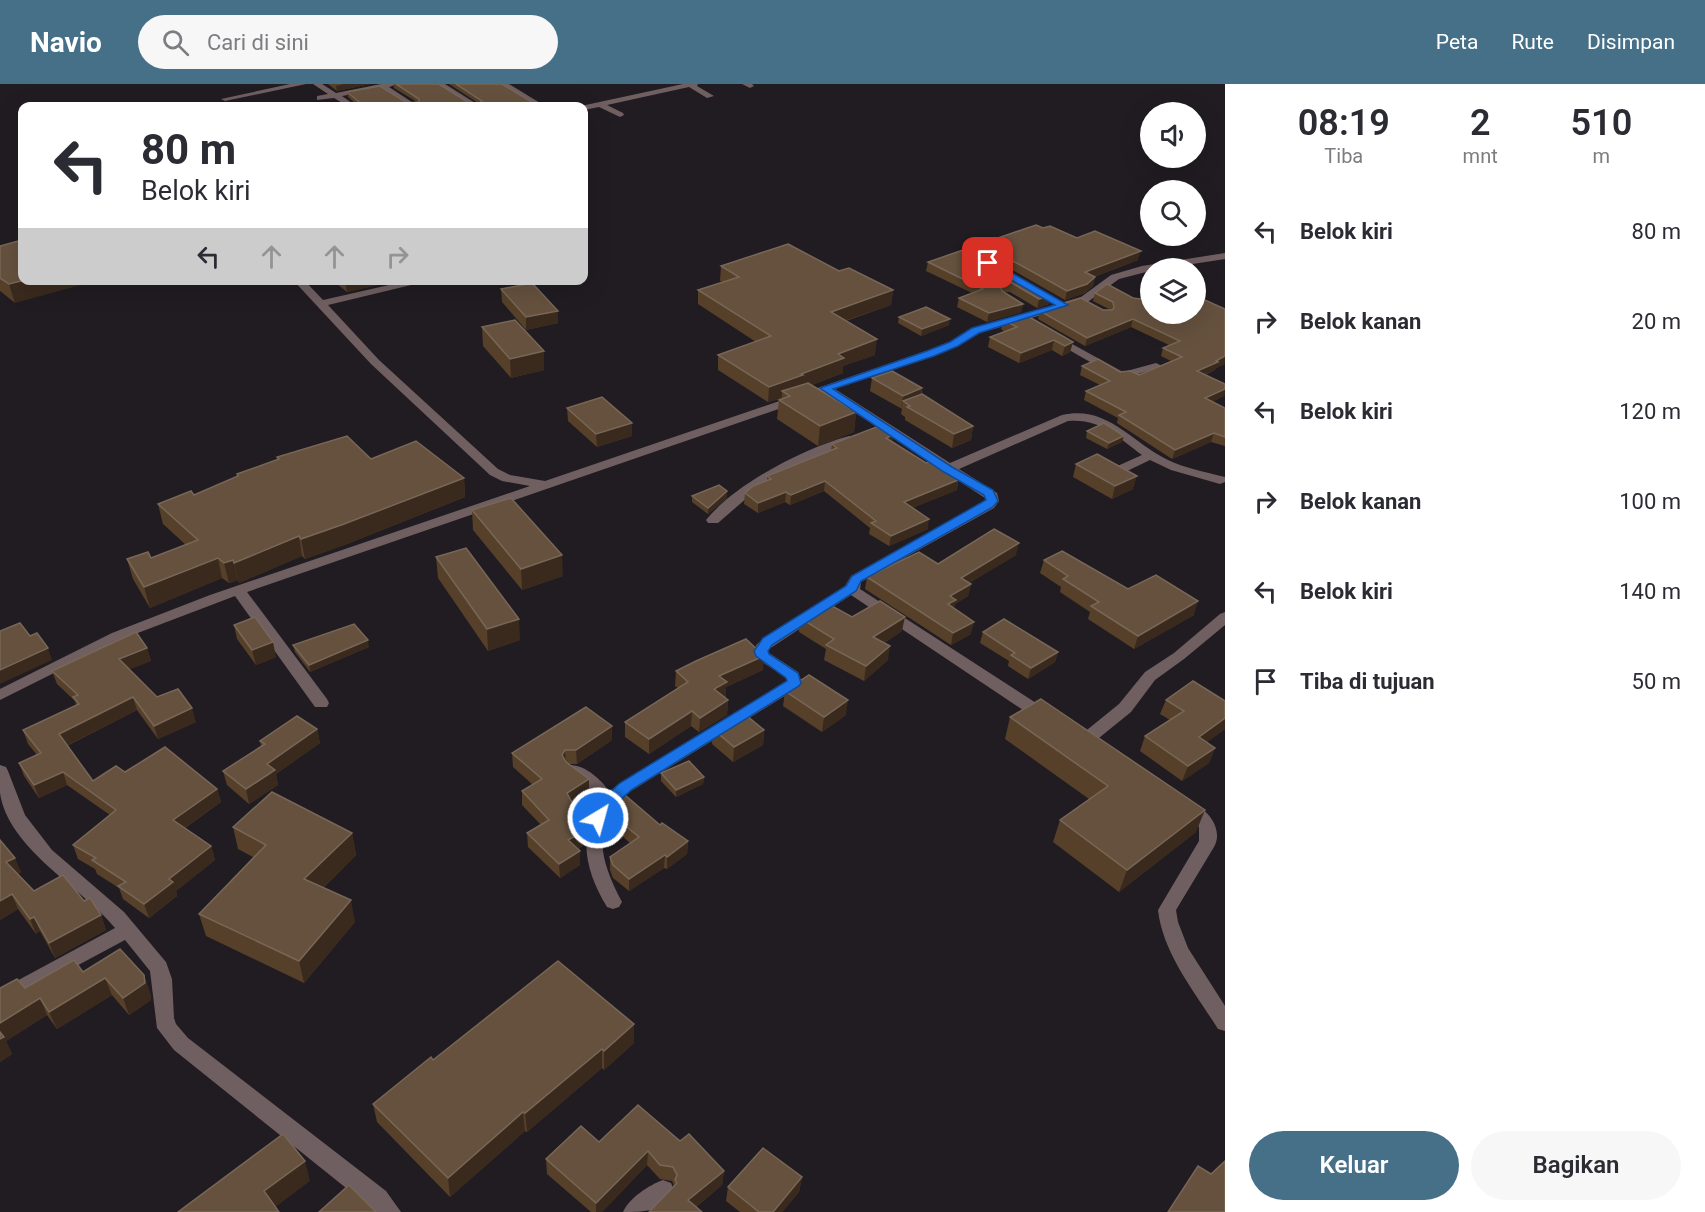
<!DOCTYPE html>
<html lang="id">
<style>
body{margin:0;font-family:Roboto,sans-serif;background:#f7f7f7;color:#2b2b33;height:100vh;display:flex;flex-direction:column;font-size:22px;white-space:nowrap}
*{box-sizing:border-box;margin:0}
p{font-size:20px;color:#7c7c81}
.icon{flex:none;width:33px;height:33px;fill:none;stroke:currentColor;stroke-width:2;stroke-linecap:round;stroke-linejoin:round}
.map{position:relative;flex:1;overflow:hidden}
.panel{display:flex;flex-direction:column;background:#fff;width:480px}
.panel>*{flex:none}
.top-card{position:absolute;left:18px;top:18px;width:570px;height:183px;border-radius:12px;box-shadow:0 6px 24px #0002;background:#fff;color:#2b2b33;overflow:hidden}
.buttons{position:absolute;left:1140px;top:18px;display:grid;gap:12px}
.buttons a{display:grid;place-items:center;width:66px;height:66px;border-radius:50%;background:#fff;box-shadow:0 6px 24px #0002;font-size:30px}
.pin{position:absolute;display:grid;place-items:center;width:51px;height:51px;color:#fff;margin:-26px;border-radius:12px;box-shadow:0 3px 9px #0006}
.me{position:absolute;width:66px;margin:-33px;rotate:37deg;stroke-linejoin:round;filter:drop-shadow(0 0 4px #0008)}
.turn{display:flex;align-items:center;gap:21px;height:126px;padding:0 24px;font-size:27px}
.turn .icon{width:78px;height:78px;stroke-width:2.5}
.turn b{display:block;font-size:42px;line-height:51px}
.lanes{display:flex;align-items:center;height:57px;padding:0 24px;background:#0003;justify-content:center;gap:30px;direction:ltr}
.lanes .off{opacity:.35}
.eta{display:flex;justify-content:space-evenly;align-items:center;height:102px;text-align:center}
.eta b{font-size:36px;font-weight:600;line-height:42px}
.button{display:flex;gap:12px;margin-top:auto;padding:12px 24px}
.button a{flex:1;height:69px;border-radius:36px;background:#467088;color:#fff;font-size:24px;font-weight:600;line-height:69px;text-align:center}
.button a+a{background:#f7f7f7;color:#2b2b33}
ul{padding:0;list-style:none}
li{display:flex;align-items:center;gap:18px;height:90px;padding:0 24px}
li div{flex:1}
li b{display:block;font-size:22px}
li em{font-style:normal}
header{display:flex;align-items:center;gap:36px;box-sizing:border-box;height:84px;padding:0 30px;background:#467088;color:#fff}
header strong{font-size:28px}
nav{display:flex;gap:33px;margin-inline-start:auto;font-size:21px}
.search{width:420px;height:54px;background:#f7f7f7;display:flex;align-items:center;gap:15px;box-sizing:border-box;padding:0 21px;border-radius:33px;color:#7c7c81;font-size:22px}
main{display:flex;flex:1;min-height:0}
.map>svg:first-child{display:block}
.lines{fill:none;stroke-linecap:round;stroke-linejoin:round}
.street{fill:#705f60;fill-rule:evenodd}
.wall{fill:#56402a}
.shaded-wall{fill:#3a2a1e}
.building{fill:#65513e;stroke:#786757;stroke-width:1.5}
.route{fill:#1a73e8;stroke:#114b97;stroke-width:1.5}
</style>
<header>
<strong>Navio</strong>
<div class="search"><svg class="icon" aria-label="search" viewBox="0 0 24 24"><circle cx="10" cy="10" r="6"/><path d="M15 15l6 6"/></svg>Cari di sini</div>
<nav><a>Peta</a><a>Rute</a><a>Disimpan</a></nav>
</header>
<main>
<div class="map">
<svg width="1225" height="1128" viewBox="0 0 1225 1128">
<rect width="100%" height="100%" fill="#201c22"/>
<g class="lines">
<g class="street">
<path d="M290,0H306L225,17L221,15Z"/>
<path d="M313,0H322L336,9L381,0H398L389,3L418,22H409L381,5L342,12L356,22H347L334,14L317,16V12L328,10Z"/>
<path d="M436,0H445L480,22H471Z"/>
<path d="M499,0H509L545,22H536Z"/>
<path d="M683,0H698L697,2L714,12L707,14L689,3L607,21L623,29L624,31L620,33L599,23L584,26V22H581Z"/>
<path d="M742,0H752L754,2L750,4Z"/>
<path d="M1225,169V175L1167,184H1150V187L1119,195L1089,217L980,249L958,262L835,305L950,379L1062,331C1107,321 1130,357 1166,375C1184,384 1205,388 1225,393V398L1220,400L1171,386L1150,376L1121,390H1113L1111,387L1113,384L1142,371C1118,353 1100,334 1068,337L959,385L997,409L999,417L994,424L861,498L860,505L1050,628L1052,632L1050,636H1038L851,511L769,565V569L798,588L802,599L799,603L631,707C589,741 600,776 622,818L619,823L613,825L607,823C587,790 577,754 598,719C592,702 573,700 564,686L566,682C581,677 601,695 609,707L786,597V594L758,575L753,567L757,560L845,502L851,492L985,417V414L825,309L247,508L327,615L329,619L327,623H315L235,512L122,555L0,616V605L112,549L210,511L530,402L502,397L490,391L371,280L293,196H304L323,216L411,196H432L328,221L379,276L498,385L510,391L545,397L926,267L950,258L972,245L1081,213L1111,191L1142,182Z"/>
<path d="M1054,250L1123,288L1156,279L1162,282L1126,294H1118L1050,255L1049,253Z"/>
<path d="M849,352L855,356L853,359L763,400L718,439H708L706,436C735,400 804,364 849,352Z"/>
<path d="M1225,528V541L1184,575L1155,596L1131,628L1089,662H1077L1075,658L1077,654L1119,620L1145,588L1174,569L1220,530Z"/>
<path d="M0,681L6,683L8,687L25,731L52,766L124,828L166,878L172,895L174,934L176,940L188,954L386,1107L401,1128H376L174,966L157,944L150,887L125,856L0,923V906L115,844C83,804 8,765 0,709C0,700 0,690 0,681Z"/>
<path d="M1186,716C1204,721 1225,743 1214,763L1176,826L1178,838L1188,864L1225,922V947L1218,945C1195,908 1163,870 1158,826L1199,757V743L1177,722L1180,718Z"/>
<path d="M663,1096L671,1099L674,1106C664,1128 644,1128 623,1128C629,1114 649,1101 663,1096Z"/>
</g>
</g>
<g class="wall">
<path d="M328,0H370L337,7Z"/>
<path d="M394,0H439L469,19H478L449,0H502L538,22H358L348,13L347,8L407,19L417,18L394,4Z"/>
<path d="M1043,144L1077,154L1138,176L1094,193H1095L1093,202L1085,209L1065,216L993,175H986L1049,220L1037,224L1010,208H1002L1023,220L1021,228L987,238L957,223L959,214L972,209L926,187L928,178Z"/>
<path d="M0,162L15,219L0,207Z"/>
<path d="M721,182L839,187L893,206L891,221L846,237L875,271L843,282V289L812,301L856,328L854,348L818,362L777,335L779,316L782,314L768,318L718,286V271L756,258L698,220V206L723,198L720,197Z"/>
<path d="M332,196H399L347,208Z"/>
<path d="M501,205L558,239L526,246L502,218Z"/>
<path d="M1095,209L1225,225V280L1216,284L1215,286L1205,291L1213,318L1225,324V362L1211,358L1172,375L1117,339L1118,334L1084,316L1086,307L1100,301L1080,291L1082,282L1139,291L1171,277L1161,272L1163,264L1169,261L1131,243L1085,262L1038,235L1040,227L1111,226L1093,217Z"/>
<path d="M899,233L949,241L921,252L898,239Z"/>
<path d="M1003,236L1073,258L1070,268L1062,272L1052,266L1019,279L988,263L990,253L1005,248L1001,245Z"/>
<path d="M482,243L544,286L511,294L483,262Z"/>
<path d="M872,294L922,304V310L973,342L971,356L952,364L905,336V333L901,330L902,325L870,307Z"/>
<path d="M567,324L632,339V352L597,363L568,337Z"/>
<path d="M1087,347L1122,358L1107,365L1086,354Z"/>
<path d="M893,351L892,358L926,379L958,396L957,406L912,424L928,445L889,462L869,450L870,444L824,407L790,421L785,418L758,429L744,420L745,409L767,397V392L831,366L832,360Z"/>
<path d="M277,373L371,375L464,394L465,413L347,460L305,475L302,472L239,499L238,496L229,499L222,494L150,524L133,495L127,475L151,474L186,461L163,440L158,420L194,411L237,393V390L278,376Z"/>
<path d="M1076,380L1133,405L1112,415L1073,393Z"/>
<path d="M727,407V414L708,430L692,418V412Z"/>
<path d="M472,426L563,492L522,506L473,446Z"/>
<path d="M1016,471L969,499L971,500L968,512L955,520L954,524L971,550L951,561L865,505L867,493L938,480Z"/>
<path d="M436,473L520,556L488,567L438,494Z"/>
<path d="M1044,476L1128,505L1194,531L1134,565L1088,535L1090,528L1060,508L1061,503L1040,489Z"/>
<path d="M852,533L902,547L884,559L888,576L864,597L824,576L826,565L799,548L800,534Z"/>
<path d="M234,541L276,573L256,581L237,555Z"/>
<path d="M983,548L1058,568L1055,578L1028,595L1008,582L1009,577L980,559Z"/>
<path d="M293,561L369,563L310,588L295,568Z"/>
<path d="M147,564L151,577L129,585L157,613L196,638L158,655L137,626L67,662L93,697L125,688L217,705L221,718L185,744L211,762L215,776L176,807L177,812L149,834L123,815L119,804L97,790L95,785L78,775L73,761L110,731L67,701L39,714L24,692L19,679L37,671L28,660L23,646L76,621L75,617L57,600L52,587Z"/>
<path d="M763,586L726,603V613H725L728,616L727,631L699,648L691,642L649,670L625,653V638L678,604L675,602L676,587Z"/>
<path d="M785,607L846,631L822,648L783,622Z"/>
<path d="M1166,616L1225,617V645L1207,658L1215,664L1209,679L1182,697L1140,667L1145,652L1170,636L1160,630Z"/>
<path d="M1010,633L1196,748L1119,808L1053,758L1060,736L1089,715L1005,655Z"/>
<path d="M317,645L320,659L276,690L278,701L249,720L227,701L223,687L261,662L260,657Z"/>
<path d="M713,645L764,646L763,661L733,678L712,660Z"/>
<path d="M612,656L577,680H568L589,695V709L573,720L574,722L591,714V728L586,745L584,761L578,765L580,767V781L560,794L528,763L527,749L541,741L522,721V707L533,701L513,683L512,669Z"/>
<path d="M661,689L704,693L703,700L676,713L661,697Z"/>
<path d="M615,715L688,757L687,770L667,785L664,784L629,807L613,794L610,786V773L630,759L612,743L606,747Z"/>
<path d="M233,743L352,749L356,771L323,804L355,838L304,899L206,852L199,830L253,773L238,765Z"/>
<path d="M0,756L21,788L18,790L34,807L84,817L101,831L106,846L55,874L40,847L36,850L18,825L0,836Z"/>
<path d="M83,888L150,908L151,916L129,931L112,911L57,945L47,931L6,957L12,970L0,978V904H25Z"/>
<path d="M634,959L604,986L602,984L527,1048L525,1047L450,1113L377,1038L373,1020L433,976Z"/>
<path d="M680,1057L724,1087L722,1101L696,1123L674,1102L672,1097L660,1095L647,1081L602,1128H591L547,1090L546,1075L599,1058Z"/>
<path d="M802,1093L799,1108L782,1128H740L726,1117L728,1103Z"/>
</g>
<g class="shaded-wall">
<path d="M344,0H370L337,7L336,2Z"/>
<path d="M1141,167L1138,176L1083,197L1085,188Z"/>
<path d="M1095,193L1093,202L1085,209L1065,216L1067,207Z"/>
<path d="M25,196H99L15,219L9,200Z"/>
<path d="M345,196H399L347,208Z"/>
<path d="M893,206L891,221L829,242L831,228Z"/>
<path d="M1051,212L1049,220L1037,224L1039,215Z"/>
<path d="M1023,220L1021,228L987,238L989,229Z"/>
<path d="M558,227V239L526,246V233Z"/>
<path d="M950,235L949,241L921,252L922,245Z"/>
<path d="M1133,235L1131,243L1085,262L1087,254Z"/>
<path d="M877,255L875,271L843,282V289L802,305L782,307V314L768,318L769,303L801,290L838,270Z"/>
<path d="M1054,256L1052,266L1019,279L1021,269Z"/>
<path d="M1073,258L1070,268L1062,272L1065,262Z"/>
<path d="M544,267V286L511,294L510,275Z"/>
<path d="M1225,268V280L1216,284L1215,286L1194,295L1197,287Z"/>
<path d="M922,304L920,317H903L901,325L903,312Z"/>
<path d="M1225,305V312L1202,323L1205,314Z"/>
<path d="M856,328L854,348L818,362L820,342Z"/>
<path d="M632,339V352L597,363L596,350Z"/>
<path d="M973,342L971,356L952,364L954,350Z"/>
<path d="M1214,349L1211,358L1172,375L1175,366Z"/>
<path d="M893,351L891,361L886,354Z"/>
<path d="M1124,352L1122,358L1107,365L1109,359Z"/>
<path d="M1137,392L1133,405L1112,415L1115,402Z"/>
<path d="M464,394L465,413L347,460L305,475L301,455Z"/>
<path d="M958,396L957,406L902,428L904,418Z"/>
<path d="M825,397L824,407L790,421L791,411Z"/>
<path d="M727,407V414L708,430V424Z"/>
<path d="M786,408L785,418L758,429V419Z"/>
<path d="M929,435L928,445L889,462L891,452Z"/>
<path d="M299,452L302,472L239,499L234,479Z"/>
<path d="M1019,459L1016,471L958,506L961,494Z"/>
<path d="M562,471L563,492L522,506L521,485Z"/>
<path d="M218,474L222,494L150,524L144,503Z"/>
<path d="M233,476L238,496L229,499L224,479Z"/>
<path d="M971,500L968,512L955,520L953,527L945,532L950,512Z"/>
<path d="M1198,517L1194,531L1134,565L1138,552Z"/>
<path d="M905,533L902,547L871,567L873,553Z"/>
<path d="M519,535L520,556L488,567L487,545Z"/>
<path d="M974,538L971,550L951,561L953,549Z"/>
<path d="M368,556L369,563L310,588L309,581Z"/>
<path d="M273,558L276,573L256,581L252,566Z"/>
<path d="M890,562L888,576L864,597L866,582Z"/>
<path d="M48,564L52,576L0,600V586Z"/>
<path d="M147,564L151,577L123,588L119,575Z"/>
<path d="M1058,568L1055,578L1028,595L1031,584Z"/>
<path d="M764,572L763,586L726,603V613L713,619L714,605L719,592Z"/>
<path d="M133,613L137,626L64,663L59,650Z"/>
<path d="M728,616L727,631L699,648L700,634Z"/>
<path d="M848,616L846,631L822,648L824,633Z"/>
<path d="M192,624L196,638L158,655L154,642Z"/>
<path d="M692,627L691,642L649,670V655Z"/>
<path d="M1225,634V645L1194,668L1199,653Z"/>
<path d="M612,642V656L577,680L576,666Z"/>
<path d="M317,645L320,659L276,690L278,701L249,720L246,705L267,680Z"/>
<path d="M764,646L763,661L733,678L734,663Z"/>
<path d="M1215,664L1209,679L1182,697L1188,682Z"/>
<path d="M565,666L566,680L562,671Z"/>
<path d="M63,688L67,701L39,714L34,701Z"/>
<path d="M704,693L703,700L676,713V706Z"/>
<path d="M589,695V709L567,724V709Z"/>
<path d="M217,705L221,718L177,749L173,736Z"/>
<path d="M591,714V728L586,745L584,761L569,770L568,756L585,731Z"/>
<path d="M1205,726L1196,748L1119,808L1127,786Z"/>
<path d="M612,731V743L606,747V735Z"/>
<path d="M352,749L356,771L309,817L304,795Z"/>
<path d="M688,757L687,770L667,785V773Z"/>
<path d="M211,762L215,776L176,807L177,812L149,834L144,820L169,795Z"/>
<path d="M580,767V781L560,794L559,780Z"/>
<path d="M665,771L664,784L629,807V795Z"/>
<path d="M15,774L21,788L13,793L6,778Z"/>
<path d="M12,810L18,825L0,836V817Z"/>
<path d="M351,816L355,838L304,899L299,877Z"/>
<path d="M101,831L106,846L55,874L49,859Z"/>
<path d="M34,833L40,847L36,850L30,835Z"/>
<path d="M144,891L150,908L151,916L129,931L123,914Z"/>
<path d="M105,894L112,911L57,945L49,928Z"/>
<path d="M40,914L47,931L6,957L12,970L0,978V939Z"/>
<path d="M634,940V959L604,986V967Z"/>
<path d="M602,965V984L527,1048L525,1029Z"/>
<path d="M523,1028L525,1047L450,1113L448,1094Z"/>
<path d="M648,1067L647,1081L602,1128H596V1119Z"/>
<path d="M305,1077L310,1097L270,1127L264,1107Z"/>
<path d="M724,1087L722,1101L689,1128L688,1116Z"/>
<path d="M802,1093L799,1108L782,1128H773Z"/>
</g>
<g class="building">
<path d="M396,0H439L469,19H480L482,17L456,0H502L538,22H366L359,18L347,8L380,2L407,19L419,18V15Z"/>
<path d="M1036,141L1043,144L1050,142L1077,154L1095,147L1141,167L1085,188L1095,193L1087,200L1067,207L995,167H984V175L1051,212L1039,215L1012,199H1003L1000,201L1002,207L1023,220L989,229L959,214L983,205L928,178Z"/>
<path d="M22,156V196H25L9,200L0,194V162Z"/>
<path d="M788,160L839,187L849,184L893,206L831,228L877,255L838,270L844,274L801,290L803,291L769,303L718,271L771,252L698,206L739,193L721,182Z"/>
<path d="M532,199L558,227L526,233L501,205Z"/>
<path d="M1107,200L1133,214L1140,215L1150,212V230H1196V212L1225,225V272L1216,277L1218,278L1197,287L1225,300V305L1205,314L1225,324V353L1214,349L1175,366L1119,331L1126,328L1086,307L1110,297L1082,282L1098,275L1120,288L1130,287L1139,291L1182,273L1163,264L1180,257L1133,235L1087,254L1040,227L1081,214L1103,226H1112L1114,224L1113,218L1095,209Z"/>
<path d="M926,223L950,235L922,245L899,233Z"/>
<path d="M1024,230L1073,258L1065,262L1054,256L1021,269L990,253L1017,243L1003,236Z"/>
<path d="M515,236L544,267L510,275L482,243Z"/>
<path d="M892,287L922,304L903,312L872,294Z"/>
<path d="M808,299L856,328L820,342L779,316L790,312L782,307Z"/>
<path d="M922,310L973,342L954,350L907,323L910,322L903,317Z"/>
<path d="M602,313L632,339L596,350L567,324Z"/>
<path d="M1104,339L1124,352L1109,359L1087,347Z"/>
<path d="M879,342L893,351L886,354L926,379L931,377L958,396L904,418L929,435L891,452L871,439L876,437L825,397L791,411L786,408L758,419L745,409L753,402L771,395L767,392L837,364L832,360Z"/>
<path d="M347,352L371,375L416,357L464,394L344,440L301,455L299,452L234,479L233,476L224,479L218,474L144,503L127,475L148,468L151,474L198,456L158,420L191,407L194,411L238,392L237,390L279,375L277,373Z"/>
<path d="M1097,370L1137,392L1115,402L1076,380Z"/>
<path d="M719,401L727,407L708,424L692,412Z"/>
<path d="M511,414L562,471L521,485L472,426Z"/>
<path d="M994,445L1019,459L961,494L971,500L950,512L956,516L948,520L974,538L953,549L867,493L919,468L938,480Z"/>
<path d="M466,464L519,535L487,545L436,473Z"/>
<path d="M1062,467L1128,505L1156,491L1198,517L1138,552L1091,522L1099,518L1063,495L1068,492L1044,476Z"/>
<path d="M880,517L905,533L873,553L890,562L866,582L826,561L834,555L800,534L825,518L852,533Z"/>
<path d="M255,533L273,558L252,566L234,541Z"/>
<path d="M1004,535L1058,568L1031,584L1011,571L1015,569L983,548Z"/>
<path d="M20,539L30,552L37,549L48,564L0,586V547Z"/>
<path d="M354,540L368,556L309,581L293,561Z"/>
<path d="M136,548L147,564L119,575L157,613L178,605L192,624L154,642L133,613L59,650L93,697L116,682L125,688L165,663L217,705L173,736L211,762L169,795L173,798L144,820L118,802L126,798L92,776L96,774L73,761L116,726L63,688L34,701L19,679L41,669L23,646L79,620L73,613L78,611L52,587Z"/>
<path d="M746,555L764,572L719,592L727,598L714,605L728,616L700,634L692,627L649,655L625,638L688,598L676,587L696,577Z"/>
<path d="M809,591L848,616L824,633L785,607Z"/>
<path d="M1193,597L1225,617V634L1199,653L1215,664L1188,682L1145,652L1184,627L1166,616Z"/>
<path d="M1041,615L1205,726L1127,786L1060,736L1108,702L1010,633Z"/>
<path d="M586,623L612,642L576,666H565L562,671L566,678L589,695L567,709L574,722L591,714L585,731L584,747L568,756L580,767L559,780L527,749L549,736L522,707L542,695L512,669Z"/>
<path d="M741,627L764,646L734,663L713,645Z"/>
<path d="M297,632L317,645L267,680L275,686L246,705L223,687L265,660L260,657Z"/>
<path d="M689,677L704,693L676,706L661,689Z"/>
<path d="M272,708L352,749L304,795L351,816L299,877L199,830L266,761L233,743Z"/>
<path d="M625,711L660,741L662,739L688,757L667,773L665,771L629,795L613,781L610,773L639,753L612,731L606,735L615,715L617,716Z"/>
<path d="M0,756L15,774L6,778L34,807L63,791L84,817L90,814L101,831L49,859L34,833L30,835L12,810L0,817Z"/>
<path d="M120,865L144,891L145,899L123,914L105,894L49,928L40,914L0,939V904L17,895L25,904L74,876L83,888Z"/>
<path d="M558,877L634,940L604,967L602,965L525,1029L523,1028L448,1094L373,1020L431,973L433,976Z"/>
<path d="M0,948L4,953L0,955Z"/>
<path d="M638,1021L680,1057L689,1050L724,1087L688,1116L702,1128H649L677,1099L675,1096L677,1091L673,1083L660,1081L648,1067L596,1119L546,1075L581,1042L599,1058Z"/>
<path d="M283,1050L305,1077L264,1107L279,1128H178Z"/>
<path d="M763,1064L802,1093L773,1128H759L728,1103Z"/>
<path d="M1225,1077V1128H1168L1198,1082L1211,1090Z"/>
<path d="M349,1101L376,1128H319Z"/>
</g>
<path class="route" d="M985,177H991L1068,221L979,249L958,262L934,272L833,305L952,383L993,406L998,417L993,423L861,497L856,507L772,561L768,567L769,570L798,589L801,599L799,602L631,706L613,723L604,738H593L591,734L602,715L620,699L787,597L786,594L756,572L754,567L763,554L846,502L852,492L986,416L984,411L944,388L820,304L927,267L950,258L972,244L1055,221L985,181Z"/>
</svg>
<div class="buttons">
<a><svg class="icon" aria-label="sound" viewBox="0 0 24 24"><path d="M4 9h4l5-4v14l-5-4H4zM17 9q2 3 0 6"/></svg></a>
<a><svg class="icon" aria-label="search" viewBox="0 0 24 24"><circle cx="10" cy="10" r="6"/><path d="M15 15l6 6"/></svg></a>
<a><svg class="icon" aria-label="layers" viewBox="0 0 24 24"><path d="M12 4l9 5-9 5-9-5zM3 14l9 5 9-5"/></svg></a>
</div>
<div class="pin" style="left:988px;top:179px;background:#d93025"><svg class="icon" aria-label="arrive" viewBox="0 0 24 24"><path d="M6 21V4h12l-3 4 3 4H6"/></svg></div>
<svg class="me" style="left:598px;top:734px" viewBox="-20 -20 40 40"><circle r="17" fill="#1a73e8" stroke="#fff" stroke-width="3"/><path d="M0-11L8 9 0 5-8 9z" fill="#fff"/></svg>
<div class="top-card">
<div class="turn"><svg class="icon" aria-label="left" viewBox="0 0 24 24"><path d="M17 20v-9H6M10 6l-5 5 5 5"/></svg><div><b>80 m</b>Belok kiri</div></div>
<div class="lanes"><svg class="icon" aria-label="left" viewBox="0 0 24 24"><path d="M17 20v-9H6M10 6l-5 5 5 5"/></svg><svg class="icon off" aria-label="ahead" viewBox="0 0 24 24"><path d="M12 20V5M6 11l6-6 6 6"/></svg><svg class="icon off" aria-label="ahead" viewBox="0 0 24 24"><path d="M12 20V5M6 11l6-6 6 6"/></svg><svg class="icon off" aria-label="right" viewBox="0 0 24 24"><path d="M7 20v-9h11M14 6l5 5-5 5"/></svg></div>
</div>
</div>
<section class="panel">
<div class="eta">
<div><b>08:19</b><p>Tiba</p></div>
<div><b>2</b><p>mnt</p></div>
<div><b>510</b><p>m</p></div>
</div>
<ul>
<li><svg class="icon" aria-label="left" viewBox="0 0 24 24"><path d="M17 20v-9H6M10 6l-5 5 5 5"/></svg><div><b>Belok kiri</b></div><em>80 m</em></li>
<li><svg class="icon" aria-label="right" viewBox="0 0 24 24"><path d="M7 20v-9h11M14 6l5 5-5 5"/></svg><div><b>Belok kanan</b></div><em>20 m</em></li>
<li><svg class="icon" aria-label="left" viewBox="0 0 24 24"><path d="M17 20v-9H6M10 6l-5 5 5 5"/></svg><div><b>Belok kiri</b></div><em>120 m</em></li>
<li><svg class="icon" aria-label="right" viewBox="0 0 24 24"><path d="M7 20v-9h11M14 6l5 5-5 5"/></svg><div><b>Belok kanan</b></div><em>100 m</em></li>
<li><svg class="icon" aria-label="left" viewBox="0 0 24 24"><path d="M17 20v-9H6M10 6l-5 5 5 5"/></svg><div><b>Belok kiri</b></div><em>140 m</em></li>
<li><svg class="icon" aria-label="arrive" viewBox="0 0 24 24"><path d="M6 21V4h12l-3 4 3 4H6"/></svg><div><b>Tiba di tujuan</b></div><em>50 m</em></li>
</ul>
<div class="button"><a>Keluar</a><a>Bagikan</a></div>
</section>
</main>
